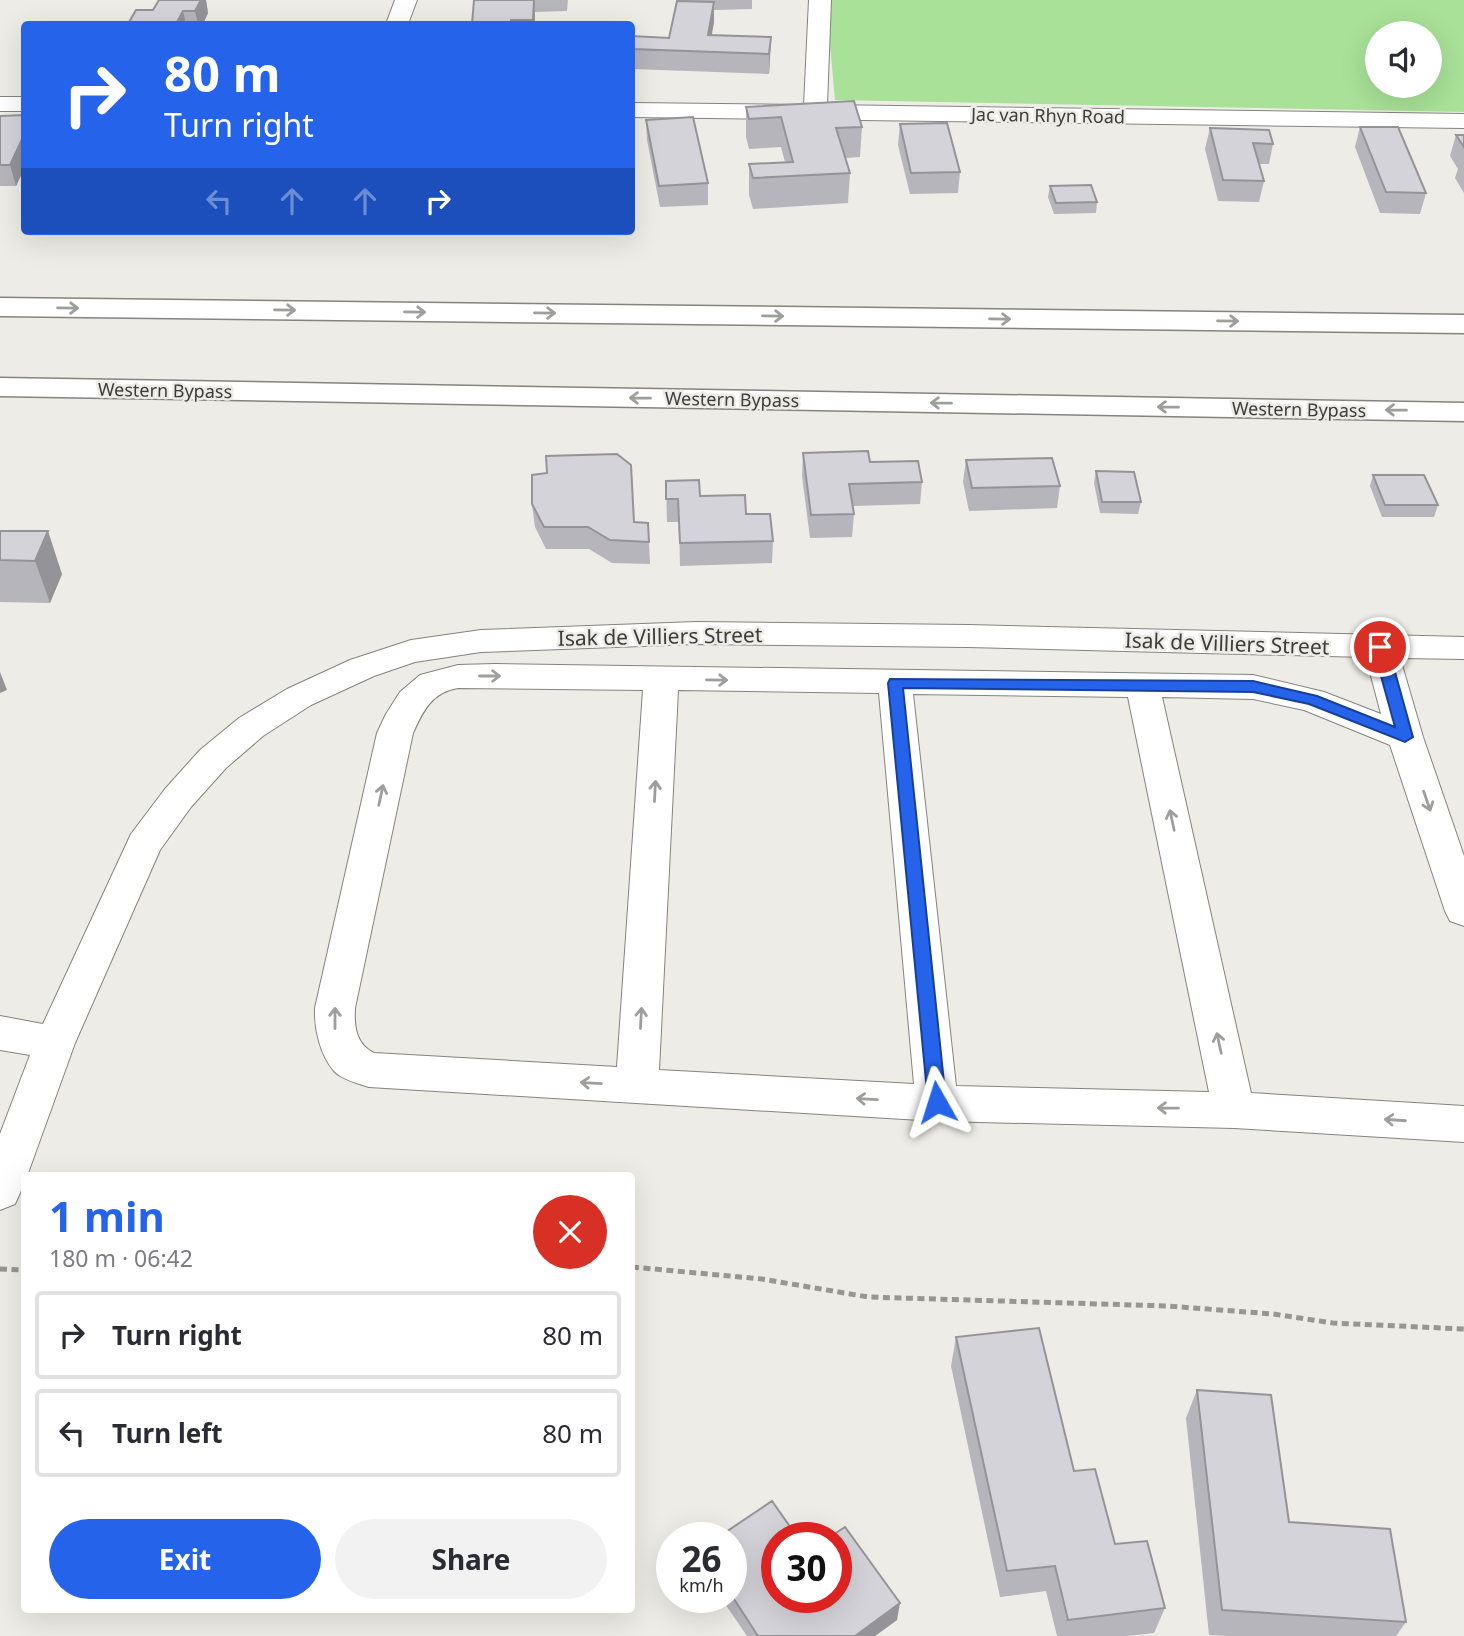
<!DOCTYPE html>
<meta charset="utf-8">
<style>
body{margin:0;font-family:"Noto Sans",sans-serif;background:#f2f2f3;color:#2b2b33;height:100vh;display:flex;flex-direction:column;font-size:26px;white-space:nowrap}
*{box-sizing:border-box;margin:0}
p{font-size:23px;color:#7c7c81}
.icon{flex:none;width:38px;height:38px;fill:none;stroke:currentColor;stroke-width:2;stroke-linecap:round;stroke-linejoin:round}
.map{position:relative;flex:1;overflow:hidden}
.details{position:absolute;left:21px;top:1172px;width:614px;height:441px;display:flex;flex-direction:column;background:#fff;border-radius:7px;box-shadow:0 7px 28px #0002}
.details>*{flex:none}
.guide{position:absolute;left:21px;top:21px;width:614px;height:214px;border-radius:7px;box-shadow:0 7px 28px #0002;background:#2563eb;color:#fff;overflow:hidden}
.tools{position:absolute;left:1365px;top:21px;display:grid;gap:14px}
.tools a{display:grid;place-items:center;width:77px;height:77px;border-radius:50%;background:#fff;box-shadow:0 7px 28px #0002;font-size:35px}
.speed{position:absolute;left:656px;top:1522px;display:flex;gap:14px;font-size:35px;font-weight:700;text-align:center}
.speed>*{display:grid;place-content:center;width:91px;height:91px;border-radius:50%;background:#fff;box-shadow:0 7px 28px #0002;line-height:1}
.speed small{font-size:18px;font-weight:400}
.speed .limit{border:10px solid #d22;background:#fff;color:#111}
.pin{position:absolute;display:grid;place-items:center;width:60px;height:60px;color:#fff;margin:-30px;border:4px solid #fff;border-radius:50%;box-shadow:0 2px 7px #0007}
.me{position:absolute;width:77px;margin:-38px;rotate:354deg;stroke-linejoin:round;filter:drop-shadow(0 0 5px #0008)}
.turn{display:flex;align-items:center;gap:24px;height:147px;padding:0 28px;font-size:32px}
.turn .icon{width:91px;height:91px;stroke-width:2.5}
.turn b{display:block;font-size:49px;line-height:60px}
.lanes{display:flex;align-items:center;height:66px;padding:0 28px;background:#0003;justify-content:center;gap:35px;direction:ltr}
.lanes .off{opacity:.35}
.round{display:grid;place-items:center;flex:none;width:74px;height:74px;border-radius:37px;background:#f2f2f3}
.headline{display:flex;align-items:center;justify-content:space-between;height:119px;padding:0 28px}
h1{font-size:42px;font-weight:700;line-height:52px;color:#2563eb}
.action{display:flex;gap:14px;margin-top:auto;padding:14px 28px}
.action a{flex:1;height:80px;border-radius:42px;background:#2563eb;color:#fff;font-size:28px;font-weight:700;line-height:80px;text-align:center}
.action a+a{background:#f2f2f3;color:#2b2b33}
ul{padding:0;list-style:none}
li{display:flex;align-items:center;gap:21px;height:88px;margin:0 14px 10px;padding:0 14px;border:4px solid #e1e1e2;border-radius:7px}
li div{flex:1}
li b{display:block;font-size:26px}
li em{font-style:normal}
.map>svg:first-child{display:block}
.green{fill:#a8e197;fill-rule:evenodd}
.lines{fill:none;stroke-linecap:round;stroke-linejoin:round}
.minor-casing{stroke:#85837e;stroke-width:2}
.motorway-casing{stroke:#85837e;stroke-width:3}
.path{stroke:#979692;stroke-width:5;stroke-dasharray:7 4.5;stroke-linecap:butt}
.minor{fill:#fff;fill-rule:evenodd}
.motorway{fill:#fff;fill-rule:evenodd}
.wall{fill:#b5b5bb}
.shaded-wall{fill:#949498}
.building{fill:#d3d3d9;stroke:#949498;stroke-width:2}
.oneway{stroke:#9e9e9c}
.route{fill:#2563eb;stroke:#184099;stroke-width:2}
.labels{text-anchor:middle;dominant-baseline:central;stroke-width:5;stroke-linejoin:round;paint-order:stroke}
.far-street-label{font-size:18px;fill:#3d3c3a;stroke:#edece6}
.street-label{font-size:21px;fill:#3d3c3a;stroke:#edece6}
</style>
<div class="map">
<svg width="1464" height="1636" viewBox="0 0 1464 1636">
<rect width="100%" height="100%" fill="#edece6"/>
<path class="green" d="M826,0H1464V112L835,100ZM1377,33H1430V86H1377Z"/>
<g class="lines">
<g class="minor-casing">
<g id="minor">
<path d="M395,0H417L408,24H386Z"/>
<path d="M809,0H831L827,105L1464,114V128L632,117V103L804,105Z"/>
<rect x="0" y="97" width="24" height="14"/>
<path d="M696,622L968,625L1464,637V659L1400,658L1423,737L1464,856V926L1450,921L1445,911L1390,745L1304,710L1253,699L1162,697L1251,1093L1464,1106V1142L1234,1128L937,1121L369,1087C359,1084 341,1079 334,1071C320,1055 314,1028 315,1008L377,733L386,714L400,692L420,675L458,665L495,664L1253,675L1324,692L1381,714L1366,657L968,647L696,644L481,652L415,662L374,676L311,705L263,736L226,768L191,807L160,850L75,1043L27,1176H24V1184L15,1204L0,1210V1134L30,1055L0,1050V1016L43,1024L131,834L165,789L200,750L239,718L287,689L350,660L411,640L481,630ZM458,688L643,690L617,1067L374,1053C356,1044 354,1027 355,1008L413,733C423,711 432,692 458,688ZM678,690L879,693L914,1084L659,1070ZM913,694L1128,697L1209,1092L956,1086Z"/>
</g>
</g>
<g class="motorway-casing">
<g id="motorway">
<path d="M0,298L1464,315V333L0,316Z"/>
<path d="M0,378L1464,403V421L0,396Z"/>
</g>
</g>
<g class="path">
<path d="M632,1267L762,1279L868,1297L1167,1306L1273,1314L1333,1323L1464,1329"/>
<path d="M0,1269L24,1270"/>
</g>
<use href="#minor" class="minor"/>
<use href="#motorway" class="motorway"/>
</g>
<g class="wall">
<path d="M159,0H206L208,13L203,24H128L153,10Z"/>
<path d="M474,0H568L567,11L535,12V24H472Z"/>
<path d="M681,0H752V9L714,10V22L711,35L771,37L770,57L769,74L632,69V36L669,38Z"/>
<path d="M746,107L862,127L860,157L845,158L850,173L848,203L753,209L749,195V164L785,162L781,147L749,149L746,137Z"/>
<path d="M24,115V169L16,186H0V116Z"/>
<path d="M646,120L708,183V205L660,207L647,140Z"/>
<path d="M900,124L960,172L958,193L910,194L898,145Z"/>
<path d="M1360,127L1426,193L1420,214L1380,213L1355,147Z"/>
<path d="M1210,128L1273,144L1269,164H1259L1264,181L1259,202L1218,201L1205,149Z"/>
<path d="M1456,135H1464V193L1455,178L1458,169L1450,156Z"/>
<path d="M1050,186L1097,202L1096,213L1054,214L1048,197Z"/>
<path d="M803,453L870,462L922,482L920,504L853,506L854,514L852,537L810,538L802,476Z"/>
<path d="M966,460L1060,486L1057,508L969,511L963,482Z"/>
<path d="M1096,471L1141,502L1138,514L1100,513L1094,483Z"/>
<path d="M547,473L634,522L648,523L650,564L612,563L589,549H546L535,527L532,504Z"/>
<path d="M1373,475L1438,505L1434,517H1382L1370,486Z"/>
<path d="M666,481L700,496L746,514L773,541L772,563L680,566L679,522H667Z"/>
<path d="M0,531L62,574L50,603L0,602Z"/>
<path d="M956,1337L1074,1471L1115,1544L1165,1608L1154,1633L1127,1636H1057L1046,1591L1000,1597L951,1366Z"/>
<path d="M1197,1390L1289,1522L1406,1622L1396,1636H1230L1209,1635L1186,1418Z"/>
<path d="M732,1538H777L897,1620L875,1636H747L721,1598H732Z"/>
</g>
<g class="shaded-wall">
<path d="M201,0H206L208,13L203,24H198L195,11Z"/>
<path d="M534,0L535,24H533Z"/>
<path d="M714,2V22L709,52L708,35Z"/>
<path d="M183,11L186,24H176Z"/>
<path d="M771,37L770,57L769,74V54Z"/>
<path d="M24,135V169L16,186L10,165Z"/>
<path d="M48,531L62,574L50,603L35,561Z"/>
<path d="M0,672L7,690L0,693Z"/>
<path d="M900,1603L897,1620L875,1636H855Z"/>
</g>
<g class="building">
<path d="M159,0H201L195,11H183L176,24H128L136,10H153Z"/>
<path d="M474,0H534L533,20H511L510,24H472Z"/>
<path d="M677,1L714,2L708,35L771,37L769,54L632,49V36L669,38Z"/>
<path d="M854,101L862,127L836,128L850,173L753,178L749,164L793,162L781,117L749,119L746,107Z"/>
<path d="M24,115V135L10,165H0V116Z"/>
<path d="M693,117L708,183L659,186L646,120Z"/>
<path d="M947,123L960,172L911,173L900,124Z"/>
<path d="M1360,127H1398L1426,193L1386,192Z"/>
<path d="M1210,128L1269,130L1273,144L1253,143L1264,181L1223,180Z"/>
<path d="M1456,135H1464V147Z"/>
<path d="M1091,185L1097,202L1056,203L1050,186Z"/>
<path d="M868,451L870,462L918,461L922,482L849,484L854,514L811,515L803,453Z"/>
<path d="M617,454L631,465L634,522L648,523L649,542L610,540L588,527H544L532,504V475L547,473L546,456Z"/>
<path d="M1052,458L1060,486L972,488L966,460Z"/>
<path d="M1096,471L1134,472L1141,502H1102Z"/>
<path d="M1373,475H1424L1438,505H1385Z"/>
<path d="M699,480L700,496L745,495L746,514H770L773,541L680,543L678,499H666V481Z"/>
<path d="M0,531H48L35,561L0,560Z"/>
<path d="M1039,1328L1074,1471L1095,1469L1115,1544L1147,1541L1165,1608L1068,1620L1055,1566L1007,1571L956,1337Z"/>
<path d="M1197,1390L1271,1395L1289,1522L1390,1529L1406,1622L1222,1610Z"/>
<path d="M772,1501L798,1538H777V1598H836V1538H828L845,1527L900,1603L855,1636H758L732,1596V1538H717Z"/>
</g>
<defs><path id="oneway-shaft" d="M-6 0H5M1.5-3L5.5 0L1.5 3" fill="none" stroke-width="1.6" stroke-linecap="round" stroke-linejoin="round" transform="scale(1.75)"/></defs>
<g class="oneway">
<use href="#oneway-shaft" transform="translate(68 308) rotate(1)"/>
<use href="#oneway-shaft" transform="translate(285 310) rotate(1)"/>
<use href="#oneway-shaft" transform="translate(415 312) rotate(1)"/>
<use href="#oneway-shaft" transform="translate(545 313) rotate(1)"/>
<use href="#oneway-shaft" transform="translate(773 316) rotate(1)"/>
<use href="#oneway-shaft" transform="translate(1000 319) rotate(1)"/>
<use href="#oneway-shaft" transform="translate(1228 321) rotate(1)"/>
<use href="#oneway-shaft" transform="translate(640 398) rotate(-179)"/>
<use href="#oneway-shaft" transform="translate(941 403) rotate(-179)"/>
<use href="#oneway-shaft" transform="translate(1168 407) rotate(-179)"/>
<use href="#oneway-shaft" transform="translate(1396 410) rotate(-179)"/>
<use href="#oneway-shaft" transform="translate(490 676)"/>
<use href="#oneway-shaft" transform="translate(717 680) rotate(1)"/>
<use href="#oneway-shaft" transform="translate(655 791) rotate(-87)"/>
<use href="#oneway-shaft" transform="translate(381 795) rotate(-78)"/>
<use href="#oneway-shaft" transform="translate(1427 801) rotate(71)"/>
<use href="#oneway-shaft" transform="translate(1172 820) rotate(-102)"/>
<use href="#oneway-shaft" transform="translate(335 1018) rotate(-90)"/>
<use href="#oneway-shaft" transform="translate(641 1018) rotate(-87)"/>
<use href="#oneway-shaft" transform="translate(1219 1043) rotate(-102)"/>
<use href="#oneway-shaft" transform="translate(591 1083) rotate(-177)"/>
<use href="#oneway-shaft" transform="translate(867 1099) rotate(-177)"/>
<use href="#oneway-shaft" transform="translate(1168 1108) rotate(-179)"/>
<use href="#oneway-shaft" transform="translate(1395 1120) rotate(-176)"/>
</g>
<path class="route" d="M1380,642L1388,647L1413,737L1405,742L1309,704L1253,692L903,688L946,1102L944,1108L937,1110L931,1108L928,1102L888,683L890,679L1253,681L1317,696L1395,727L1373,647Z"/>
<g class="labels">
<g class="far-street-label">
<text transform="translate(1048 115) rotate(1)">Jac van Rhyn Road</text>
<text transform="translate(165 390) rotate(1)">Western Bypass</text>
<text transform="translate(732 399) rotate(1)">Western Bypass</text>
<text transform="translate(1299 409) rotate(1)">Western Bypass</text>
</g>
<g class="street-label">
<text transform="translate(660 636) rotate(-1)">Isak de Villiers Street</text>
<text transform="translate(1227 643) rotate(2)">Isak de Villiers Street</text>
</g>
</g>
</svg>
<div class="tools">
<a><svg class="icon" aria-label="sound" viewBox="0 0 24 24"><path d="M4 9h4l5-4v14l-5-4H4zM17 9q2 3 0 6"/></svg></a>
</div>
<div class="speed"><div>26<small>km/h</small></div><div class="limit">30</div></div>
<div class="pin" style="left:1380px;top:647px;background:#d93025"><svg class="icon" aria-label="arrive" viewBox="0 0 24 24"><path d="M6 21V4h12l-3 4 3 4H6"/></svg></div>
<svg class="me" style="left:937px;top:1102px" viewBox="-20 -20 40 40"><path d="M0-17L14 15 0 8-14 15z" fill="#2563eb" stroke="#fff" stroke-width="4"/></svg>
<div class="guide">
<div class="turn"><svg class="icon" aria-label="right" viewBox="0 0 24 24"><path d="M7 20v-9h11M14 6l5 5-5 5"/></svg><div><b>80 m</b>Turn right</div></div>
<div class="lanes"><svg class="icon off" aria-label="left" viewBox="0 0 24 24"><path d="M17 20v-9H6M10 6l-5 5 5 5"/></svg><svg class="icon off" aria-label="ahead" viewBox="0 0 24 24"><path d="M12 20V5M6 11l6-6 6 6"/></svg><svg class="icon off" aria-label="ahead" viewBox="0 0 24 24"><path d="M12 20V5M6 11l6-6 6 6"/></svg><svg class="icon" aria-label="right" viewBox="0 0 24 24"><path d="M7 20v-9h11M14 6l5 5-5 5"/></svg></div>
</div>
<section class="details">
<div class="headline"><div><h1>1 min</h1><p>180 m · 06:42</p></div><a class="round" style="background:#d93025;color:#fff"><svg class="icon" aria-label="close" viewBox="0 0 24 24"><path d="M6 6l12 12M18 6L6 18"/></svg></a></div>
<ul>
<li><svg class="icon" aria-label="right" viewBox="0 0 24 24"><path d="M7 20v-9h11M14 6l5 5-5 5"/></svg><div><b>Turn right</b></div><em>80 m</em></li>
<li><svg class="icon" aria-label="left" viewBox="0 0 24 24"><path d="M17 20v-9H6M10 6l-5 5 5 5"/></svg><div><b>Turn left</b></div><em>80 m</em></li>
</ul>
<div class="action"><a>Exit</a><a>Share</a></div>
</section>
</div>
